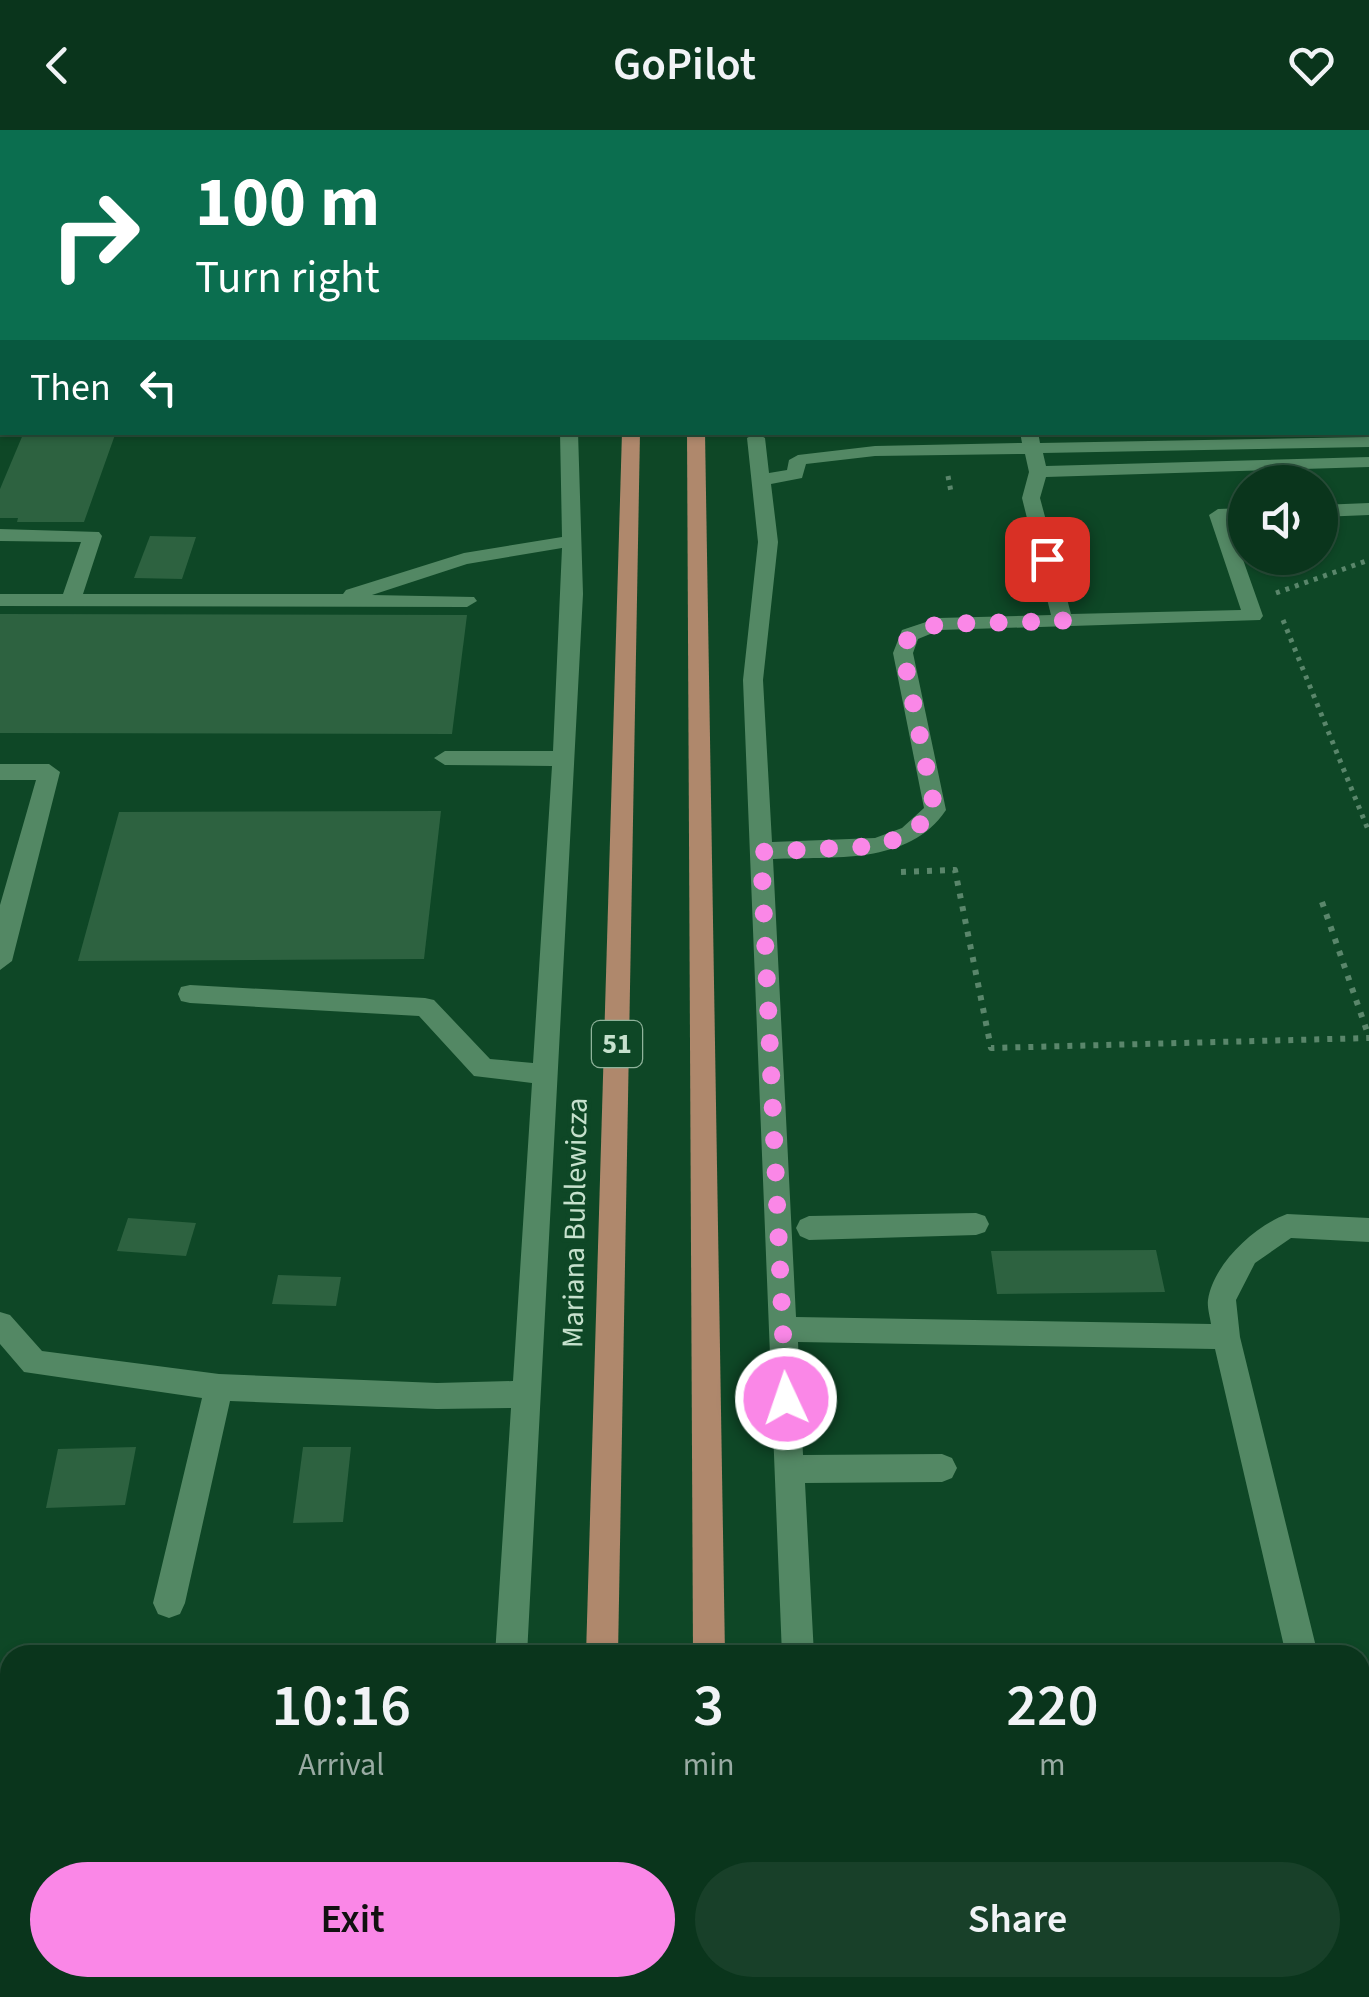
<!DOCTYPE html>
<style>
body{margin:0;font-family:"Source Sans 3",sans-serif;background:#184029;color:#f1f3f6;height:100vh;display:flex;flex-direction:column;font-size:38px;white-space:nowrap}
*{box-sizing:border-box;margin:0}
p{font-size:32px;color:#99aba3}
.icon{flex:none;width:55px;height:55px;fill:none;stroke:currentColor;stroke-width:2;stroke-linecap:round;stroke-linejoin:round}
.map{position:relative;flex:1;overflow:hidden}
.panel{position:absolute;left:0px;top:1515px;width:1370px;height:352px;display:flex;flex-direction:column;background:#0a351c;border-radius:30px 30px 0 0;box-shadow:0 2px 8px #0004,0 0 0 2px #2a503b}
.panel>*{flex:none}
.top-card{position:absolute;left:0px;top:0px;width:1370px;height:305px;box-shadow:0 2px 8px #0004,0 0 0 2px #2a503b;background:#0b6e4f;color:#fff;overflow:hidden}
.fabs{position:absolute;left:1228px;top:335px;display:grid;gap:20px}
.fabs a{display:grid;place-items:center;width:110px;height:110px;border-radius:50%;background:#0a351c;box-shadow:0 2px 8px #0004,0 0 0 2px #2a503b;font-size:50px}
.pin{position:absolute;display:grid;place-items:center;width:85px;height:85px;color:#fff;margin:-42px;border-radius:20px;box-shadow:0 5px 15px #0006}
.me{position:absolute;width:110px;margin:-55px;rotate:357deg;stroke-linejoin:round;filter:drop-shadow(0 0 8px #0008)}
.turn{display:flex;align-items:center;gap:35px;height:210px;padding:0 30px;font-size:45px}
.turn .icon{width:130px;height:130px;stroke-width:2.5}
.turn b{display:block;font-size:70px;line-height:85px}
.then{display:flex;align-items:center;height:95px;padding:0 30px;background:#0003;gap:20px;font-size:38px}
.eta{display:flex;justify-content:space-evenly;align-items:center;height:170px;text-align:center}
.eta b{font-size:60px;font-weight:600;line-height:70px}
.primary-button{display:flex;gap:20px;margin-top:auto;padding:20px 30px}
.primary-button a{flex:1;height:115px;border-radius:60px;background:#fa87e7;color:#111;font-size:40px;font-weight:600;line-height:115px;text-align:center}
.primary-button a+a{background:#184029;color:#f1f3f6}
header{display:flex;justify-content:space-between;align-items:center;height:130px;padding:0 30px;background:#0a351c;font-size:45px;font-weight:600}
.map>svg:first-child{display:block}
.building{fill:#2d6240}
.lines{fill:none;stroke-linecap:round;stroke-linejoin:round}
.path-far2{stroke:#5a866b;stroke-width:4;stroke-dasharray:4 5;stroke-linecap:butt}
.path-far1{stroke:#5a866b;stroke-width:5;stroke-dasharray:4 6;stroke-linecap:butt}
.path{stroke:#5a866b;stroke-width:6;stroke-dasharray:5 8;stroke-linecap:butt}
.lane{fill:#538864;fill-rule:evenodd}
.primary{fill:#af886c;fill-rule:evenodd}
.route{stroke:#fa87e7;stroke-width:18;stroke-dasharray:0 32.4}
.labels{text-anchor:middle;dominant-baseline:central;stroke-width:9;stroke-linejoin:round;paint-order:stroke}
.shield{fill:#0e4726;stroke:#8fb39b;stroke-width:2.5}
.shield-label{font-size:28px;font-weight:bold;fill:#c6e1cd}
.street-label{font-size:30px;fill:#c6e1cd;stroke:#0e4726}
</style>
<header><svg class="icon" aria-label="back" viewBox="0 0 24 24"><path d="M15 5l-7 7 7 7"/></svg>GoPilot<svg class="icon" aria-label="heart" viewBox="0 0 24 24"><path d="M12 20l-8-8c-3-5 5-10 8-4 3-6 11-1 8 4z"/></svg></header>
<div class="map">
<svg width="1369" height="1867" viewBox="0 0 1369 1867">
<rect width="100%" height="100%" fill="#0e4726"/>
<g class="building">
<path d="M24,302H116L84,392H17L18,388H0V359Z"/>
<path d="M150,406L196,407L182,449L134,448Z"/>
<path d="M0,484L467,485L452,604L0,603Z"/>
<path d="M441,681L424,829L78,831L119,682Z"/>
<path d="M128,1088L196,1093L186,1126L117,1121Z"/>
<path d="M1156,1120L1165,1162L997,1164L991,1121Z"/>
<path d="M278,1145L341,1147L336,1176L272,1174Z"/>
<path d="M136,1317L125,1375L46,1378L58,1319Z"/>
<path d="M303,1317H351L343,1392L293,1393Z"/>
<path d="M116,1858H279L278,1867H114Z"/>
</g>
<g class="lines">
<path class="path-far2" d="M226,0L236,2"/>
<g class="path-far1">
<path d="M948,346L951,362"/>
<path d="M1276,463L1369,430"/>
<path d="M1283,490L1369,702"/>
</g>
<g class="path">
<path d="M901,742L955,740L991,918L1369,908"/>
<path d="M1322,772L1369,907"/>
</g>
<g class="lane">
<path d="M1165,0H1218L1219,2H1166Z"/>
<rect x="1368" y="13" width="1" height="9"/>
<rect x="0" y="167" width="2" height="10"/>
<rect x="1368" y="195" width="1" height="13"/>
<path d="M560,302H578L583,464L527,1525H495L511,1278L437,1279L230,1271L185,1473L180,1484L169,1488L158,1484L153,1473L202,1268L24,1242L0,1214V1182L10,1185L42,1221L219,1244L437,1253L513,1251L532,953L474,946L419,886L190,873L181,871L178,864L181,857L190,855L425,868L434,870L490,929L533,933L552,636L445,635L434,628L445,621H553L562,418L467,434L372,465L474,467L477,471L467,477L0,476V464H63L81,412L0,411V399L99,402L102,406L83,464H343L346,460L464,423L562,407Z"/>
<path d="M1020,302H1038L1040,313L1369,307V317L1043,323L1046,336L1369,327V337L1046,347L1040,368L1071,484L1241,480L1209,385L1218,379L1245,378V390H1229L1263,486L1260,490L940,500L918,509L913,523L946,680C909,736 832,726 773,729L796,1187L1211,1194C1210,1187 1207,1177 1208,1170C1213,1134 1255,1096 1287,1084L1369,1088V1112L1291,1108L1255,1133L1236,1170L1240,1207L1318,1525H1286L1215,1219L798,1212L803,1325L942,1324L952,1328L957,1338L952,1348L942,1352L805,1353L814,1525H782L743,550L758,412L747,308L756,303L765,308L769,343L787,340L789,330L798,325L875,316L1022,313ZM1025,324L1029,342L1022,368L1051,485L938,488L902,500L893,523L924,678L902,698L875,708L772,712L763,550L778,412L771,354L802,348L806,334L875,326Z"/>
<path d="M1369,373V385L1320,387V375Z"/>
<path d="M0,634H49L60,642L12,831L0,840V775L36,650H0Z"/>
<path d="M976,1083L985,1086L989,1094L985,1102L976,1105L809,1110L800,1106L796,1098L800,1090L809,1086Z"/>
<path d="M1360,1754L1369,1758V1826L1360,1823Z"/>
<path d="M444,1858H480L478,1867H442Z"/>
<path d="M828,1858H864L866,1867H830Z"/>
</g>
<g class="primary">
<path d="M533,0H548L549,2H534Z"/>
<path d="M589,0H604L605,2H590Z"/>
<path d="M622,302H640L618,1525H586Z"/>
<path d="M687,302H705L725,1525H693Z"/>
<path d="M574,1858H610L609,1867H573Z"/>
<rect x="694" y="1858" width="36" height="9"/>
</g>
</g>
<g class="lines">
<path class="route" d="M786,1269L761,722L877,716L910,704L935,680L903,523L909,505L938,494L1063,491L1047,429"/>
</g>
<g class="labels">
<rect class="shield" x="592" y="891" width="50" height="46" rx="8"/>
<g class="shield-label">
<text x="617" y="914">51</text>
</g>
<g class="street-label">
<text transform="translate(575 1093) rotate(-89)">Mariana Bublewicza</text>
</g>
</g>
</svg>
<div class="fabs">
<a><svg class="icon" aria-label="sound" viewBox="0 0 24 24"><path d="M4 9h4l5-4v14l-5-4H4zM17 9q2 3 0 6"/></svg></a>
</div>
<div class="pin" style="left:1047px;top:429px;background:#d93025"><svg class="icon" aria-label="arrive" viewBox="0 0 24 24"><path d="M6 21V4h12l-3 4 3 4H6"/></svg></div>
<svg class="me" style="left:786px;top:1269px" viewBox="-20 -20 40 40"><circle r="17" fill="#fa87e7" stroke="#fff" stroke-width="3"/><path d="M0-11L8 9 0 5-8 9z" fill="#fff"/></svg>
<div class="top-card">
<div class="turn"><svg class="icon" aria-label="right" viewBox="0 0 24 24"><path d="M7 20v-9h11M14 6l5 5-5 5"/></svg><div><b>100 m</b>Turn right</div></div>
<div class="then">Then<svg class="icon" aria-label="left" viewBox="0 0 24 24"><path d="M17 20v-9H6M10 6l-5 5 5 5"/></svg></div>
</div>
<section class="panel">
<div class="eta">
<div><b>10:16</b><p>Arrival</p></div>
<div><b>3</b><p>min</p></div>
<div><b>220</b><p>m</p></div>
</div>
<div class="primary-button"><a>Exit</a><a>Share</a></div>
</section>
</div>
